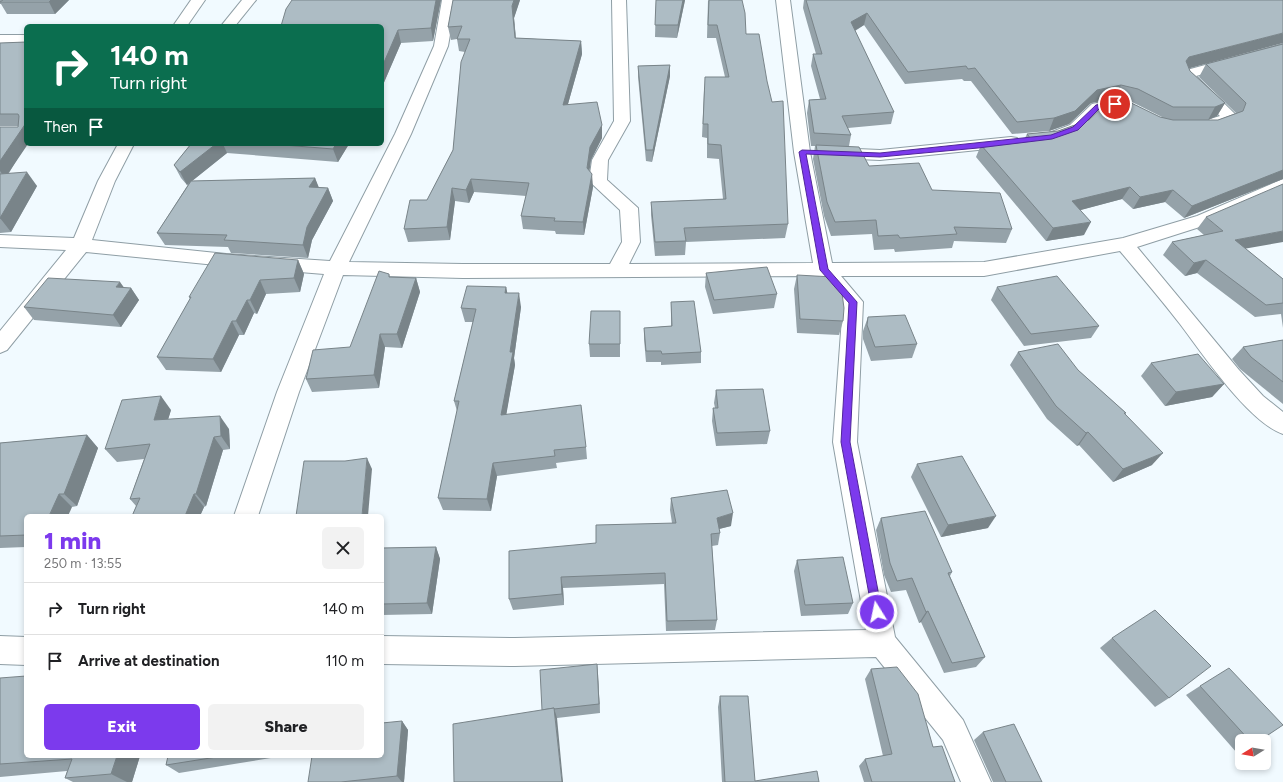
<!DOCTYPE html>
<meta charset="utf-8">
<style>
body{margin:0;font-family:Figtree,sans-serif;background:#f2f2f2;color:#202124;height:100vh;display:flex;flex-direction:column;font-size:15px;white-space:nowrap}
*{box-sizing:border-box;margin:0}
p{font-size:13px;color:#757577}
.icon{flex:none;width:22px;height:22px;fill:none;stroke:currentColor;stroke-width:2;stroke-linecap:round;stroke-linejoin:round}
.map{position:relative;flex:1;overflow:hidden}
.details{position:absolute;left:24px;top:514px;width:360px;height:244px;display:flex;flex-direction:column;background:#fff;border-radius:6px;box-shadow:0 2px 6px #0003}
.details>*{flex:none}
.banner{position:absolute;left:24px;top:24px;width:360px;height:122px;border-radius:6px;box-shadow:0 2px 6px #0003;background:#0b6e4f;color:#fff;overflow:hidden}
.needle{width:26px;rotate:259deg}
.controls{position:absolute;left:1235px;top:734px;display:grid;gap:8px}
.controls a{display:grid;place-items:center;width:36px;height:36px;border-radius:6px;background:#fff;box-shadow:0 2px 6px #0003;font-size:20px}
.pin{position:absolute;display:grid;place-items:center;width:34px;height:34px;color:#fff;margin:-17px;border:2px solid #fff;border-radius:50%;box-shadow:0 1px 4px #0007}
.me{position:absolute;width:44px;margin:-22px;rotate:350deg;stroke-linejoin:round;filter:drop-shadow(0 0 3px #0008)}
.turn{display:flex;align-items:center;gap:14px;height:84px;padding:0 20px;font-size:18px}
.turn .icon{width:52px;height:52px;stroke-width:2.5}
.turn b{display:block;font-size:28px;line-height:34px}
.then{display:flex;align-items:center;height:38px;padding:0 20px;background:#0003;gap:8px;font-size:15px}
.round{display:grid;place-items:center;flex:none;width:42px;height:42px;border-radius:6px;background:#f2f2f2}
.summary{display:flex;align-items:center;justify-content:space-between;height:68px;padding:0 20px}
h1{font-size:24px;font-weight:800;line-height:30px;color:#7c3aed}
.primary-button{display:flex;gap:8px;margin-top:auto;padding:8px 20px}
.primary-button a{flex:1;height:46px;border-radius:6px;background:#7c3aed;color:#fff;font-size:16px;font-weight:800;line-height:46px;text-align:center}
.primary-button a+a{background:#f2f2f2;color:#202124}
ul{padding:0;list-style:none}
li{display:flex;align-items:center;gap:12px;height:52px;padding:0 20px;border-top:1px solid #e0e0e0}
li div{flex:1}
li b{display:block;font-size:15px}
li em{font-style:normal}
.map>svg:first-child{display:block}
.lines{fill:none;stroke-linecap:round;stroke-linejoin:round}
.minor-casing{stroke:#8f9ea5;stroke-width:2}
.minor{fill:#fff;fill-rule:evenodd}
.wall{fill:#95a2a9;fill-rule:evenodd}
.shaded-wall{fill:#798489}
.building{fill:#adbcc4;stroke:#798489}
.route{fill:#7c3aed;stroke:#51269a}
</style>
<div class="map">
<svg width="1283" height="782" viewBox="0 0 1283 782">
<rect width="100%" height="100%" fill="#f1faff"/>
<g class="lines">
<g class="minor-casing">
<g id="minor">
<path d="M191,0H205L187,26H173Z"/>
<path d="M242,0H256L235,26H221Z"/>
<path d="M442,0H456L448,46L411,134L349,262L463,264H610L622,242L620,210L589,181L592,160L614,121L612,0H626L630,121L608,160L607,180L638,208L640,242L629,264L813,263L794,152L776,0H790L810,152L832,263L984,262L1123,238L1197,216L1283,179V191L1209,224L1137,247L1239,370L1263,396L1283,412V434C1248,422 1203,354 1180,324C1161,299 1140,275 1120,251L984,276H841L863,302L857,442L895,637L963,720L991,782H961L943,740L876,657L515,666L382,664V636L515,638L866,630L833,442L843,304L819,276L463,278L343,275L299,392L258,516H234L277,392L324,274L226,266L86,252L7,350L0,353V331L66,250L0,247V235L74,238L98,181L118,144H134L115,181L92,240L226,254L330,261L395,134L434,46Z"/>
<rect x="0" y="35" width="26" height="8"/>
<path d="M1283,44V52L1196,76L1237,116L1234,122C1221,127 1211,133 1197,129L1195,126L1197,123L1220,116L1184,82L1180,74L1183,71Z"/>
<path d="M1115,99L1138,107L1140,110L1138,113C1126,116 1116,106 1105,111C1095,114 1090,126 1082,131C1073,137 1059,142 1049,139L1047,136L1049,133L1070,125L1092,104Z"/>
<path d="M1011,137L1017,138L1019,142L1017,146L880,160L834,158L828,157L826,153L828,149L834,148L880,150Z"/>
<path d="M0,636L26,637V665L0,664Z"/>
</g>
</g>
<use href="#minor" class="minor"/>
</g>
<g class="wall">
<path d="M0,0H69L55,14H7L1,4H0Z"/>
<path d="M441,0L433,41L401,43L382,87V26Z"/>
<path d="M453,0H520L514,18L516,38L581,41L582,54L568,104L602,125V138L591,160L589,170L593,187L584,235L556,234L555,231L523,229L521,216L526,196L474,192L469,203L455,201L450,240L408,242L404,229L427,200L453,150L465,52L459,51L457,39L451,40L448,27Z"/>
<path d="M656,0H685L677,38L655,37Z"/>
<path d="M708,0L746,34L788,224L785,238L686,242L685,255L655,256L651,215V202L723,199L719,159L707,158V138L702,137L704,91L725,77L716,38H707Z"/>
<path d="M804,0H1283L1189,68L1190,71L1225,103L1217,116L1208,120H1171H1218L1236,113L1199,77L1206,64L1283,44V179L1184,218L1165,202L1133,209L1122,199L1080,210L1084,235L1046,241L976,157L981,145L1024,140L1027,134L1058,131L1089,120L1119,98H1115L1091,103L1069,124L1049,131L1012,134L971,81H964L962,79L905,84L864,25L855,31L894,112L891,124L848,128L851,135L849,146L869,166L932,190L1012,229L1006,243L954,241L952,248L895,252L894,249L874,250L872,234L831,236L824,216L813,159L815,146H811L807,113L809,100L820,99L811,66L813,54H816L803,8ZM1125,100L1132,102L1162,117H1160Z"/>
<path d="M26,42V144L9,173L37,186L11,232L0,233V127H18V126H0V43Z"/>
<path d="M670,65V76L652,162L646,161L638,77V66Z"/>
<path d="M191,144H349L338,162L227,153L192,181L315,178L318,187L328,188L333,201L312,240L308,258L231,253L228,247L165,245L157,233L189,183L187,185L181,178L174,165Z"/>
<path d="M1206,217L1283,279V328L1281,314L1255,317L1197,273L1185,276L1163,255L1172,242L1204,235L1197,229Z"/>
<path d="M298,260L304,274L300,292L266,294L257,314L254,313L244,335H239L221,372L166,370L157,357L190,299L189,297Z"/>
<path d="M706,273L777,294L774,308L713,314L705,287Z"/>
<path d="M389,274L390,277L416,278L420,292L402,348L385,347L379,388L312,392L306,379L350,347Z"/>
<path d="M797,275L843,321L839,335L797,333L794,289Z"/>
<path d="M506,287L507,293L521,307L514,358L515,365L506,414L586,447L587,459L556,463L557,468L497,476L491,511L443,510L438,498L457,411L454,401L473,322H465L461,308Z"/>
<path d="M997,287L1099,326L1091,338L1024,346L991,300Z"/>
<path d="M124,288H131L139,300L121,327L34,320L24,307Z"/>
<path d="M671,302L701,352V363L661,365V362H646L644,339V328L671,326Z"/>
<path d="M620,311V357H590L589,344Z"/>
<path d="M868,317L917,344L912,358L871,361L863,339V331Z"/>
<path d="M1283,340V404L1240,369L1232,359L1243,347Z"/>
<path d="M1018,352L1078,370L1126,413L1125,414L1152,465L1113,482L1079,445L1077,446L1047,419L1010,365Z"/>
<path d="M1151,363L1224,384L1212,397L1165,406L1141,376Z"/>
<path d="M716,390L770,431L767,444L716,446L712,421L713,408H715L714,403Z"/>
<path d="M171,410L168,419L229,429L230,449L223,450L206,506L204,507L200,516H132L136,506L130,499L144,459L117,462L105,449Z"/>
<path d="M87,435L98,448L77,506L26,516V547L0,548V443Z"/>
<path d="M917,464L988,528L941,537L911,477Z"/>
<path d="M671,498L731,526L719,529L720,533L718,545L712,546L717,620L715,630L666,631L664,584L563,588L564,605L513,610L509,599L596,543L672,523L670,510Z"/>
<path d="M881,518L952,572L950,576L985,657L976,667L944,673L921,622L919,623L906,590L891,592L884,575L876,530Z"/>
<path d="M436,547L440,559L432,614L382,615V548Z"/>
<path d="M797,560L853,603L848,614L801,616L794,571Z"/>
<path d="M1112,638L1169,698L1155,707L1100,648Z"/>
<path d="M597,664L600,713L557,718L542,710Z"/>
<path d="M871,669L933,747L955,782H864L859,766L865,759L883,756L865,679Z"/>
<path d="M0,678L26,756H140L132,782H73L65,778L67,771L0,777Z"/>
<path d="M1200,686L1259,741H1242V750L1237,753L1186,695Z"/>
<path d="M720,696L755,781L819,782H722L718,707Z"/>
<path d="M402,721L408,730L404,782H308Z"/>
<path d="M983,732L1042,782H993L974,740Z"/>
<path d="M168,756H283L179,773L166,765Z"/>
</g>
<g class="shaded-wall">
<path d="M51,0H69L55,14L49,2Z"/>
<path d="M436,0H441L433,41L431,28Z"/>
<path d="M514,0H520L514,18L517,51L512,6Z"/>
<path d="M683,0H685L677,38L678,25Z"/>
<path d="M867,13L864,25L849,34L851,22Z"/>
<path d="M398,30L401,43L382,87V67Z"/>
<path d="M1283,33V43L1183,70L1186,61L1189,57Z"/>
<path d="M581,41L582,54L564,118L563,105Z"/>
<path d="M670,65V76L652,162L653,150Z"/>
<path d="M1121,85L1115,98L1091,103L1069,124L1049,131L1054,118L1097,90Z"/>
<path d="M1225,103L1217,116L1208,120L1215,107Z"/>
<path d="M26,123V144H28L5,178L0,171V161Z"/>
<path d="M602,125V138L591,160L588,181L587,168L590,147Z"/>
<path d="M216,144H223L227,153L187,185L180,172Z"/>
<path d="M336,144H349L338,162L333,149Z"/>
<path d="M1283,170V179L1184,218L1192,206Z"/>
<path d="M27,172L37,186L11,232L0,218Z"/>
<path d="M592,174L593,187L584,235L583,222Z"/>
<path d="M315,178L320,190L309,187Z"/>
<path d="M471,179L474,192L469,203L466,190Z"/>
<path d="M1130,187L1122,199L1066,214L1072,201Z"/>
<path d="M328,188L333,201L312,240L308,258L303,245L307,227Z"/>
<path d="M452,188L455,201L450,240L447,227Z"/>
<path d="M1173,190L1165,202L1133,209L1140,197Z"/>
<path d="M1091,222L1084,235L1046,241L1053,228Z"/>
<path d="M1283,231V242L1226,252L1235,240Z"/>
<path d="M298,260L304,274L300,292L294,278Z"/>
<path d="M1206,260L1197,273L1185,276L1194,263Z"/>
<path d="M416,278L420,292L402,348L397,334Z"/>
<path d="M260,280L266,294L257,314L250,300Z"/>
<path d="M120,282L128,293L131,288L139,300L121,327L113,315L116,287Z"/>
<path d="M506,287L509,300L505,293Z"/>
<path d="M519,293L521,307L514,358L515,365L504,428L501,415Z"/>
<path d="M247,300L254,313L244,335L236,321Z"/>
<path d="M232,321L239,335L221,372L213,359Z"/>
<path d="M380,334L385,347L379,388L374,375Z"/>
<path d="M1224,384L1212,397L1165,406L1176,392Z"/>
<path d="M161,396L171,410L164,433L154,420Z"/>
<path d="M220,416L229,429L230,449L221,436Z"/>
<path d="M1088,432L1079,445L1077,446L1086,433Z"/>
<path d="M87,435L98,448L77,506L64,494Z"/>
<path d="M214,437L223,450L206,506L196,494Z"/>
<path d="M1163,453L1152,465L1113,482L1123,469Z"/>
<path d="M367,458L372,469L368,516H362Z"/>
<path d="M493,463L497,476L491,511L487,499Z"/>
<path d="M59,494L72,507L68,516H49Z"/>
<path d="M194,494L204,507L200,516H185Z"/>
<path d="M733,513L731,526L715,530L717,518Z"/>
<path d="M996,516L988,528L941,537L948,525Z"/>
<path d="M436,547L440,559L432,614L427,603Z"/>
<path d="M561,577L563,588L564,605L562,594Z"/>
<path d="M928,611L921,622L919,623L926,612Z"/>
<path d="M597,664L598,674L600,713L599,704Z"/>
<path d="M554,708L557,718L563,782H562Z"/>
<path d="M402,721L408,730L404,782H402L397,776Z"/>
<path d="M117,756H140L132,782H127L111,774Z"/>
</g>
<g class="building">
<path d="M3,0H51L49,2H0Z"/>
<path d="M292,0H436L431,28L398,30L382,67V26H281L286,9Z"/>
<path d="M453,0H514L512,6L515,38L581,41L563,105L597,102L602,125L590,147L587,168L592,174L583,222L554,221L555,218L521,216L529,183L471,179L466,190L452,188L447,227L404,229L410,200H427L453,150L461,62L470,39H457L462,26L448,27Z"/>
<path d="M656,0H683L678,25H655Z"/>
<path d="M709,0H742L745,13L746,34H759L767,81L772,102L783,101L788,224L684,228L686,241L655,242L651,202L726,199L721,145L708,144V124H703L705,77H729L717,25H708Z"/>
<path d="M806,0H1283V33L1189,57L1186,61L1190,71L1225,103L1215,107H1173L1138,89L1121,85L1097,90L1075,111L1054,118L1017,122L975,68L968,69L966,66L908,72L867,13L851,22L894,112L842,116L851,135L814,133L809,100L826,99L813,54H822Z"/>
<path d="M26,42V123L0,161V127H18L19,116L18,114H0V43Z"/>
<path d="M1283,44V170L1192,206L1173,190L1140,197L1130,187L1072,201L1091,222L1053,228L981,145L1031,139L1027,134L1058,131L1089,120L1110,100L1121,98L1160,117L1173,120H1218L1243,111L1246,103L1206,64Z"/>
<path d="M670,65L653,150H646L638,66Z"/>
<path d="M191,144H216L180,172L174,165Z"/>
<path d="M271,144H336L333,149Z"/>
<path d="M816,145L859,147L869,166L919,163L932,190L1000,193L1012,229L954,227L957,234L900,238L898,235L878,236L876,220L835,222L827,202Z"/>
<path d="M27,172L0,218V219V174Z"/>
<path d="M315,178L309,187L328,188L307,227L303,245L224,240L227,235L157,233L191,181Z"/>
<path d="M1283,184V231L1235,240L1283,279V303L1266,305L1206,260L1194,263L1172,242L1223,231L1206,217Z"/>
<path d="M215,253L298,260L294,278L260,280L250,300H247L236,321H232L213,359L157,357L191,297H189Z"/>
<path d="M767,267L777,294L714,300L706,273Z"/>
<path d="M379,271L389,274V277L416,278L397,334H380L374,375L306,379L313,350L350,347Z"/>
<path d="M797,275L833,277L841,286L844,308L843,321L800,319Z"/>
<path d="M1057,276L1099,326L1031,334L997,287Z"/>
<path d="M48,278L120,282L116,287L131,288L113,315L24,307Z"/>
<path d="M467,286L506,287L505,293H519L510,352H513L501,415L581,405L586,447L554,450L555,456L493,463L487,499L438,498L459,401H454L476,309L461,308Z"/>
<path d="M694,301L701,352L662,354L661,351H646L644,328L672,326L671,302Z"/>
<path d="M591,311H620V344H589Z"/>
<path d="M905,315L917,344L875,347L867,325L868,317Z"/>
<path d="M1283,340V382L1251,357L1243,347Z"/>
<path d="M1058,344L1078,370L1126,413H1124L1163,453L1123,469L1088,432L1086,433L1056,406L1018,352Z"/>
<path d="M1198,354L1224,384L1176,392L1151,363Z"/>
<path d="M763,389L770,431L717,433L713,408H718L716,390Z"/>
<path d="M161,396L154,420L220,416L221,436L214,437L196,494H194L185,516H132L140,498L130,499L150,444L105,449L122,400Z"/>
<path d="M87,435L64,494H59L49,516H26V535L0,536V443Z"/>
<path d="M962,456L996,516L948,525L917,464Z"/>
<path d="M367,458L362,516H296L304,461H345Z"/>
<path d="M727,490L733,513L717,518L720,533L711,534L717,620L667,621L665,573L561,577L562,594L509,599V551L596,543V525L676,523L671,498Z"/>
<path d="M925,511L952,572L948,573L985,657L952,663L928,611L926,612L912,578L897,581L890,563L881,518Z"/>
<path d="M436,547L427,603L382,604V548Z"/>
<path d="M843,557L853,603L805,605L797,560Z"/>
<path d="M1155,610L1211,666L1169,698L1112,638Z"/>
<path d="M597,664L599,704L554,709V708L542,710L540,670Z"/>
<path d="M897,667L918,694L933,747L942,746L955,782H872L865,759L892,754L871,669Z"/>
<path d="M1229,668L1283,725L1259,741H1250L1200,686Z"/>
<path d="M26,676V756H117L111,774L65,778L72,759L0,764V678Z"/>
<path d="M720,696H748L755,781L817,771L819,782H725Z"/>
<path d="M554,708L562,782H454L453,724Z"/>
<path d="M402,721L397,776L341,782H308L312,756H382V723Z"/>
<path d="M1014,724L1042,782H1006L983,732Z"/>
<path d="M168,756H223L166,765Z"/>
</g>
<path class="route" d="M1115,102L1119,104L1118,106L1100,108L1078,130L1052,139L978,148L880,157L806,154L828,269L857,302L850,442L882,612L881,616L877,617L873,616L841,442L849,303L820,270L799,152L802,150L880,153L1051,135L1073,127L1096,105Z"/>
</svg>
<div class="controls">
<a><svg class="needle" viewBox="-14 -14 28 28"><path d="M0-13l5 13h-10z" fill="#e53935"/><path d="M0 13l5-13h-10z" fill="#757577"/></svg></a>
</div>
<div class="pin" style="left:1115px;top:104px;background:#d93025"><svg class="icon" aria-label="arrive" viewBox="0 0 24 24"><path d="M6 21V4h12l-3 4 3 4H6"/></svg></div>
<svg class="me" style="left:877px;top:612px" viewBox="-20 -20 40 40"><circle r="17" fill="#7c3aed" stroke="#fff" stroke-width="3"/><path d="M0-11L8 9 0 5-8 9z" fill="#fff"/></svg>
<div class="banner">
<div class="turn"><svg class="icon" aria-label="right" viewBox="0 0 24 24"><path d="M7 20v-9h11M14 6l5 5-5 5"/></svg><div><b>140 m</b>Turn right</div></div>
<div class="then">Then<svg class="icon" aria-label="arrive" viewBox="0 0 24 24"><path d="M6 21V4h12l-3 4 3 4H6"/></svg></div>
</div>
<section class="details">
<div class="summary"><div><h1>1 min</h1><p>250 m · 13:55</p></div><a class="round"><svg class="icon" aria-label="close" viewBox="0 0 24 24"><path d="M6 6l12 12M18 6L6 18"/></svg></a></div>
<ul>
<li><svg class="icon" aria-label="right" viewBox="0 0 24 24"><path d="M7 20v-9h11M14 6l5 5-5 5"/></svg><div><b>Turn right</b></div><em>140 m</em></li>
<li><svg class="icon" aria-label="arrive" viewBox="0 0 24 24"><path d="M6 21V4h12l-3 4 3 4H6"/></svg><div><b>Arrive at destination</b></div><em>110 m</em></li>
</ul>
<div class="primary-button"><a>Exit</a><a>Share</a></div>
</section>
</div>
